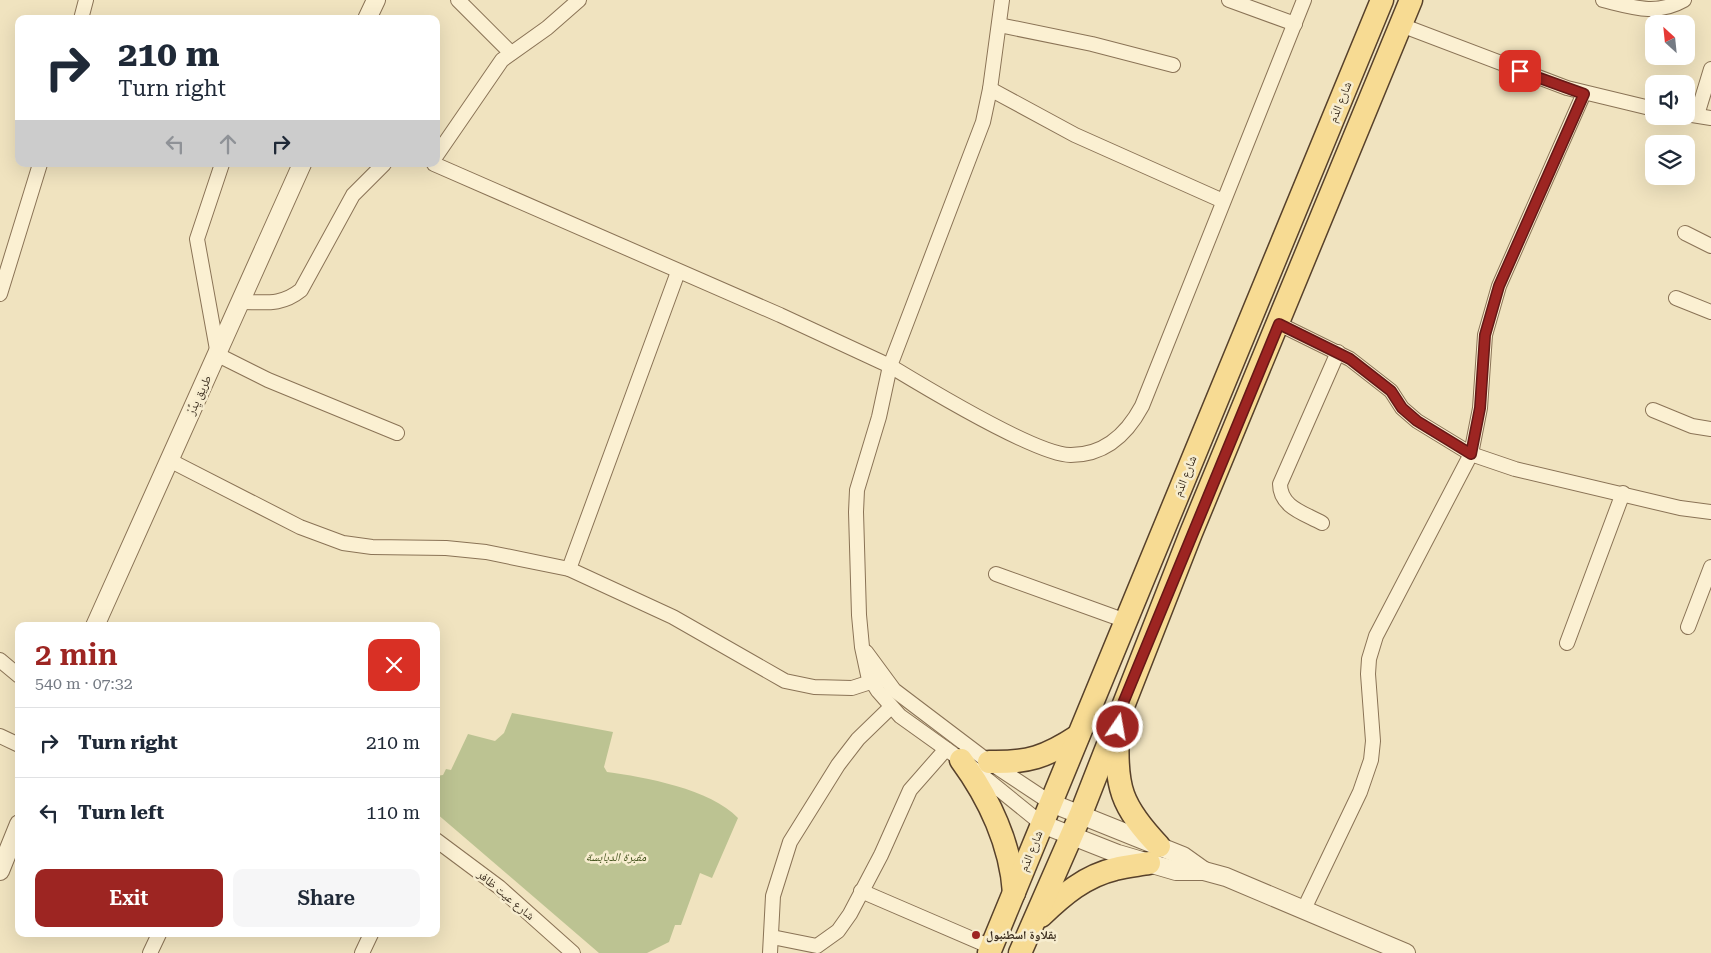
<!DOCTYPE html>
<meta charset="utf-8">
<style>
body{margin:0;font-family:"Roboto Serif","Noto Naskh Arabic",serif;background:#f6f6f7;color:#1f2937;height:100vh;display:flex;flex-direction:column;font-size:19px;white-space:nowrap}
*{box-sizing:border-box;margin:0}
p{font-size:16px;color:#747a83}
.icon{flex:none;width:28px;height:28px;fill:none;stroke:currentColor;stroke-width:2;stroke-linecap:round;stroke-linejoin:round}
.map{position:relative;flex:1;overflow:hidden}
.drawer{position:absolute;left:15px;top:622px;width:425px;height:315px;display:flex;flex-direction:column;background:#fff;border-radius:10px;box-shadow:0 5px 20px #0002}
.drawer>*{flex:none}
.hud{position:absolute;left:15px;top:15px;width:425px;height:152px;border-radius:10px;box-shadow:0 5px 20px #0002;background:#fff;color:#1f2937;overflow:hidden}
.needle{width:32px;rotate:333deg}
.tools{position:absolute;left:1645px;top:15px;display:grid;gap:10px}
.tools a{display:grid;place-items:center;width:50px;height:50px;border-radius:10px;background:#fff;box-shadow:0 5px 20px #0002;font-size:25px}
.pin{position:absolute;display:grid;place-items:center;width:42px;height:42px;color:#fff;margin:-21px;border-radius:10px;box-shadow:0 2px 8px #0006}
.me{position:absolute;width:55px;margin:-28px;rotate:12deg;stroke-linejoin:round;filter:drop-shadow(0 0 4px #0008)}
.turn{display:flex;align-items:center;gap:18px;height:105px;padding:0 20px;font-size:22px}
.turn .icon{width:65px;height:65px;stroke-width:2.5}
.turn b{display:block;font-size:35px;line-height:42px}
.lanes{display:flex;align-items:center;height:48px;padding:0 20px;background:#0003;justify-content:center;gap:25px;direction:ltr}
.lanes .off{opacity:.35}
.round{display:grid;place-items:center;flex:none;width:52px;height:52px;border-radius:10px;background:#f6f6f7}
.head{display:flex;align-items:center;justify-content:space-between;height:85px;padding:0 20px}
h1{font-size:30px;font-weight:600;line-height:38px;color:#9d2522}
.button{display:flex;gap:10px;margin-top:auto;padding:10px 20px}
.button a{flex:1;height:58px;border-radius:10px;background:#9d2522;color:#fff;font-size:20px;font-weight:600;line-height:58px;text-align:center}
.button a+a{background:#f6f6f7;color:#1f2937}
ul{padding:0;list-style:none}
li{display:flex;align-items:center;gap:15px;height:70px;padding:0 20px;border-top:1px solid #e0e1e3}
li div{flex:1}
li b{display:block;font-size:19px}
li em{font-style:normal}
.map>svg:first-child{display:block}
.cemetery{fill:#bcc392}
.lines{fill:none;stroke-linecap:round;stroke-linejoin:round}
.minor-casing{stroke:#8a7356;stroke-width:16}
.tertiary-casing{stroke:#8a7356;stroke-width:20}
.primary-casing{stroke:#57412b;stroke-width:25}
.minor{stroke:#fbf0d2;stroke-width:14}
.tertiary{stroke:#fbf0d2;stroke-width:18}
.primary{stroke:#f7db93;stroke-width:22}
.route-casing{stroke:#661816;stroke-width:12}
.route{stroke:#9d2522;stroke-width:9}
.poi-dot{fill:#9d2522;stroke:#f7edcf;stroke-width:2}
.labels{text-anchor:middle;dominant-baseline:central;stroke-width:5;stroke-linejoin:round;paint-order:stroke}
.street-label{font-size:12px;fill:#392b1c;stroke:#f7edcf}
.park-label{font-size:12px;font-style:italic;fill:#475621;stroke:#f7edcf}
.poi-label{font-size:12px;font-weight:bold;fill:#392b1c;stroke:#f7edcf;text-anchor:start}
</style>
<div class="map">
<svg width="1711" height="953" viewBox="0 0 1711 953">
<rect width="100%" height="100%" fill="#f0e3bf"/>
<path class="cemetery" d="M512,713L613,732L604,767L607,772C644,777 711,789 738,818L712,878L700,873L681,925H675L669,942L647,953H599L436,813V776L443,775L446,769L451,770L468,734L495,741L504,733Z"/>
<g class="lines">
<g class="minor-casing">
<g id="minor">
<path d="M458,0L511,53"/>
<path d="M1002,0L990,89L983,122L890,366C923,386 1038,456 1071,455C1105,455 1127,434 1142,406L1304,0"/>
<path d="M1229,0L1295,24"/>
<path d="M1603,0C1632,7 1656,16 1684,0"/>
<path d="M81,19L86,0"/>
<path d="M999,25L1092,44L1173,65"/>
<path d="M1401,25L1567,88L1654,109"/>
<path d="M990,89L1075,135L1223,201"/>
<path d="M1686,114L1711,118"/>
<path d="M1697,115L1711,69"/>
<path d="M436,156L502,60L547,28L579,0"/>
<path d="M222,164L197,239L218,355L268,380L397,433"/>
<path d="M434,164L780,315L890,366L879,417L857,490L856,512L859,615L862,647L868,675L878,691L900,716L974,769L1042,824"/>
<path d="M1685,233L1711,246"/>
<path d="M0,294L40,164"/>
<path d="M1676,298L1711,312"/>
<path d="M240,302C265,302 281,306 301,290L353,195L384,164"/>
<path d="M1279,324L1350,359L1391,391L1402,408L1417,421L1471,454L1515,469L1680,508L1711,512"/>
<path d="M1653,410L1692,426L1711,429"/>
<path d="M169,460L300,527L343,543L372,547L446,548L486,552L569,569L673,617L785,681L814,687L852,688L883,678"/>
<path d="M1322,523C1304,513 1280,507 1280,484L1338,352"/>
<path d="M569,569L678,272"/>
<path d="M996,574L1126,621"/>
<path d="M1688,627L1711,567"/>
<path d="M1567,643L1623,493"/>
<path d="M866,652L894,690L989,762L1051,803"/>
<path d="M0,660L19,676"/>
<path d="M0,736L19,745"/>
<path d="M436,840L499,887L573,953"/>
<path d="M861,891L991,947"/>
<path d="M1304,909L1360,792L1371,760L1373,741L1368,674L1369,659L1376,636L1471,454L1480,408L1485,335L1499,286L1584,93"/>
<path d="M772,937L817,946L838,931L850,914L881,855L910,790L946,749"/>
<path d="M150,953L159,934"/>
<path d="M362,953L371,934"/>
<path d="M770,953L773,896L790,842L838,765L858,739L891,707"/>
</g>
</g>
<g class="tertiary-casing">
<g id="tertiary">
<path d="M367,19L376,0"/>
<path d="M95,626L302,164"/>
<path d="M1051,803L1183,856L1204,871"/>
<path d="M1042,824L1118,854L1176,871H1204L1226,877L1406,953"/>
<path d="M0,871L19,824"/>
</g>
</g>
<g class="primary-casing">
<g id="primary">
<path d="M1118,733C1115,787 1121,806 1159,846"/>
<path d="M961,760C989,798 1011,845 1014,893"/>
<path d="M989,762C1028,763 1046,757 1078,736"/>
<path d="M1041,916C1063,895 1085,876 1115,869C1126,866 1138,865 1149,863"/>
<path d="M989,953L1382,0"/>
<path d="M1020,953L1080,816L1191,533L1411,0"/>
</g>
</g>
<use href="#minor" class="minor"/>
<use href="#tertiary" class="tertiary"/>
<use href="#primary" class="primary"/>
</g>
<g class="lines">
<g class="route-casing">
<path id="route" d="M1118,727L1119,713L1279,324L1350,359L1391,391L1402,408L1417,421L1471,454L1480,408L1485,335L1499,286L1584,94L1520,71"/>
</g>
<use href="#route" class="route"/>
</g>
<circle class="poi-dot" cx="976" cy="935" r="5"/>
<g class="labels">
<g class="street-label">
<text transform="translate(1340 102) rotate(-68)">شارع الدَم</text>
<text transform="translate(199 395) rotate(-65)">طريق يِدِّرْ</text>
<text transform="translate(1185 476) rotate(-68)">شارع الدَم</text>
<text transform="translate(1031 851) rotate(-68)">شارع الدَم</text>
<text transform="translate(506 895) rotate(40)">شارع عيت ظافر</text>
</g>
<g class="park-label">
<text x="616" y="857">مقبرة الدبابسة</text>
</g>
<g class="poi-label">
<text x="986" y="935">بقلاوة اسطنبول</text>
</g>
</g>
</svg>
<div class="tools">
<a><svg class="needle" viewBox="-14 -14 28 28"><path d="M0-13l5 13h-10z" fill="#e53935"/><path d="M0 13l5-13h-10z" fill="#747a83"/></svg></a>
<a><svg class="icon" aria-label="sound" viewBox="0 0 24 24"><path d="M4 9h4l5-4v14l-5-4H4zM17 9q2 3 0 6"/></svg></a>
<a><svg class="icon" aria-label="layers" viewBox="0 0 24 24"><path d="M12 4l9 5-9 5-9-5zM3 14l9 5 9-5"/></svg></a>
</div>
<div class="pin" style="left:1520px;top:71px;background:#d93025"><svg class="icon" aria-label="arrive" viewBox="0 0 24 24"><path d="M6 21V4h12l-3 4 3 4H6"/></svg></div>
<svg class="me" style="left:1118px;top:727px" viewBox="-20 -20 40 40"><circle r="17" fill="#9d2522" stroke="#fff" stroke-width="3"/><path d="M0-11L8 9 0 5-8 9z" fill="#fff"/></svg>
<div class="hud">
<div class="turn"><svg class="icon" aria-label="right" viewBox="0 0 24 24"><path d="M7 20v-9h11M14 6l5 5-5 5"/></svg><div><b>210 m</b>Turn right</div></div>
<div class="lanes"><svg class="icon off" aria-label="left" viewBox="0 0 24 24"><path d="M17 20v-9H6M10 6l-5 5 5 5"/></svg><svg class="icon off" aria-label="ahead" viewBox="0 0 24 24"><path d="M12 20V5M6 11l6-6 6 6"/></svg><svg class="icon" aria-label="right" viewBox="0 0 24 24"><path d="M7 20v-9h11M14 6l5 5-5 5"/></svg></div>
</div>
<section class="drawer">
<div class="head"><div><h1>2 min</h1><p>540 m · 07:32</p></div><a class="round" style="background:#d93025;color:#fff"><svg class="icon" aria-label="close" viewBox="0 0 24 24"><path d="M6 6l12 12M18 6L6 18"/></svg></a></div>
<ul>
<li><svg class="icon" aria-label="right" viewBox="0 0 24 24"><path d="M7 20v-9h11M14 6l5 5-5 5"/></svg><div><b>Turn right</b></div><em>210 m</em></li>
<li><svg class="icon" aria-label="left" viewBox="0 0 24 24"><path d="M17 20v-9H6M10 6l-5 5 5 5"/></svg><div><b>Turn left</b></div><em>110 m</em></li>
</ul>
<div class="button"><a>Exit</a><a>Share</a></div>
</section>
</div>
